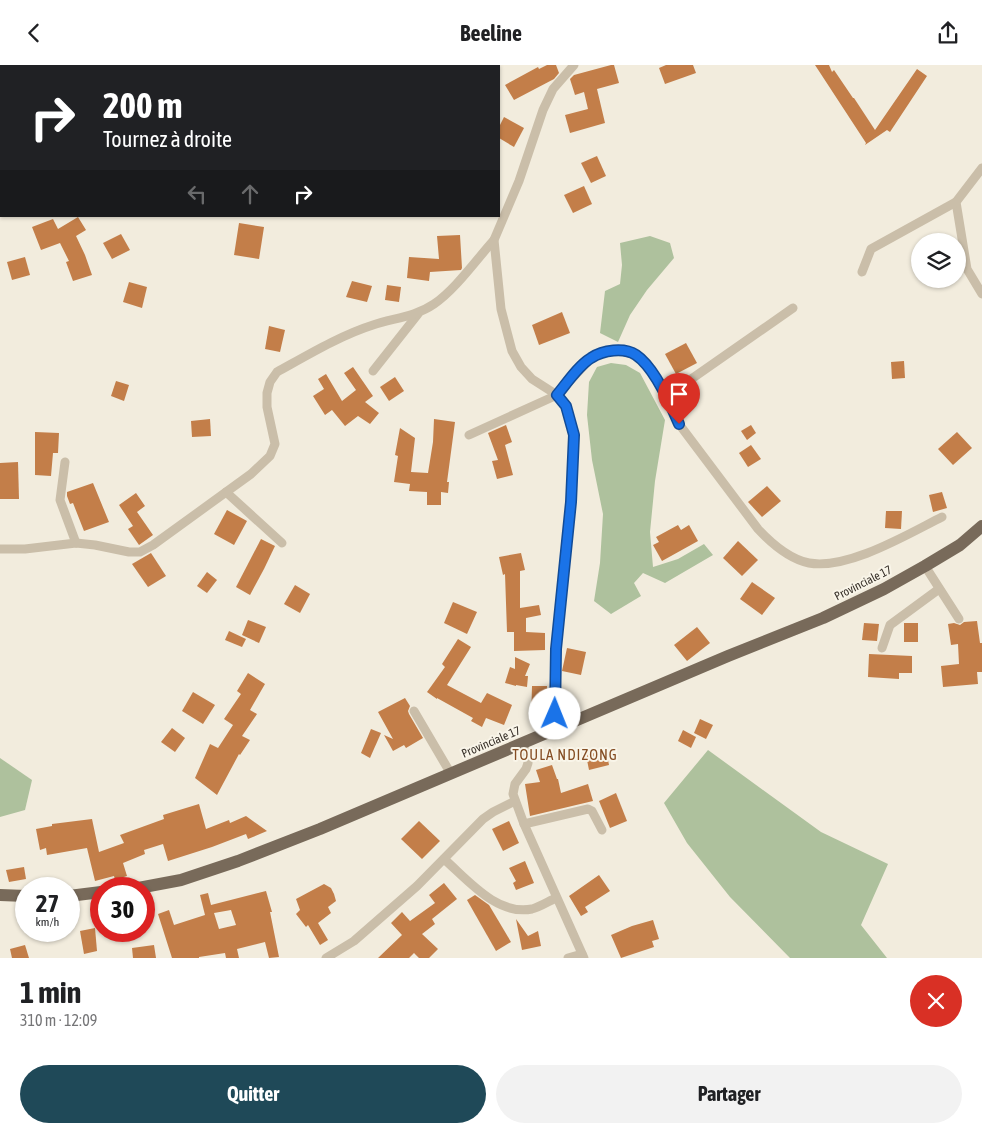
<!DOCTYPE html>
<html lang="fr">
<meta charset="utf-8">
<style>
body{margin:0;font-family:"Asap Condensed",sans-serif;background:#f2f2f2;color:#202124;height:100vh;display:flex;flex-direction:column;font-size:19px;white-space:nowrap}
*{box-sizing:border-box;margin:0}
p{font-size:16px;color:#757577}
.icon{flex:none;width:28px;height:28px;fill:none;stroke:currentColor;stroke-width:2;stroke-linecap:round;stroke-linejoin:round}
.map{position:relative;height:893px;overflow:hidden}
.sheet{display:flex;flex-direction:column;background:#fff;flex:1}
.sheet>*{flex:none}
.top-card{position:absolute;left:0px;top:0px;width:500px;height:152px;box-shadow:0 1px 4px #0004;background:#202124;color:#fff;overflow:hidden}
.controls{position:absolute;left:911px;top:168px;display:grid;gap:10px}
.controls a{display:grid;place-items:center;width:55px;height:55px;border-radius:50%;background:#fff;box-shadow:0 1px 4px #0004;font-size:25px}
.speed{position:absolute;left:15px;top:812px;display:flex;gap:10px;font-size:25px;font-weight:700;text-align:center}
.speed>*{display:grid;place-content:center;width:65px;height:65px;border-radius:50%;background:#fff;box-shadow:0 1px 4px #0004;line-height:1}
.speed small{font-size:12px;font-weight:400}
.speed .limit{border:8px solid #d22;background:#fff;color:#111}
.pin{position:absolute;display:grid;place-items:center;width:42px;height:42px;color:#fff;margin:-51px -21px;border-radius:50% 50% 50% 0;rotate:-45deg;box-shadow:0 0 5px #0007}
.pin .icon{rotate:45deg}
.me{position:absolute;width:55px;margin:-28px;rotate:1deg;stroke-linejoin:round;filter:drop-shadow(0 0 4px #0008)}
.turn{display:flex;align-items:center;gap:18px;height:105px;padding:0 20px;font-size:22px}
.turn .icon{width:65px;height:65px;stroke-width:2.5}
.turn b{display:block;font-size:35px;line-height:42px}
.lanes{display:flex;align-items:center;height:48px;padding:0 20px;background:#0003;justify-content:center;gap:25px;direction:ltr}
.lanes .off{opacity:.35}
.round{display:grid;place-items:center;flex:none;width:52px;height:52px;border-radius:26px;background:#f2f2f2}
.head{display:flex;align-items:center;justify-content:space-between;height:85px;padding:0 20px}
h1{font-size:30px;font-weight:700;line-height:38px}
.cta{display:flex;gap:10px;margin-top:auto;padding:10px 20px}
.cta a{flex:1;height:58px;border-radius:30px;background:#1f4958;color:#fff;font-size:20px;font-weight:700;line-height:58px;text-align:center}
.cta a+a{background:#f2f2f2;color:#202124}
header{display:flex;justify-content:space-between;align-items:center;height:65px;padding:0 20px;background:#fff;font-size:22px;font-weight:700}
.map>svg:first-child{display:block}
.green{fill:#aec19d}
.building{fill:#c37e49;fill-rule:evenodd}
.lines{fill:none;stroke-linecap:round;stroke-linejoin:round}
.minor{stroke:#cabea9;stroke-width:9}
.primary{stroke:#786a5a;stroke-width:12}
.route-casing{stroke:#114b97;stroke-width:12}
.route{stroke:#1a73e8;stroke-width:9}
.labels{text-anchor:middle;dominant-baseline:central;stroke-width:4;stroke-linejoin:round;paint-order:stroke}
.street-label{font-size:12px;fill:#373029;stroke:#f9f5e9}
.quarter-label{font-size:15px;letter-spacing:1px;fill:#844d23;stroke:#f9f5e9}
</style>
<header><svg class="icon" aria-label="back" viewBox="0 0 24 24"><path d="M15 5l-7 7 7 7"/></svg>Beeline<svg class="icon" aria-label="share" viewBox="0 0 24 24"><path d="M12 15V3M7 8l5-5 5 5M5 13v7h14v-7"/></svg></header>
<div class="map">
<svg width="982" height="893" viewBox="0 0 982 893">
<rect width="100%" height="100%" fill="#f2ecdd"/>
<g class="green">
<path d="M650,171L670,178L674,193L647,225L630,250L618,277L600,268L605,226L620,219L622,200L620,178Z"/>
<path d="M611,298L626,300L640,308L665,355L655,416L650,467L653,502L678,494L704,479L713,490L665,518L643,508L634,518L641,531L611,549L594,536L600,498L603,449L592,395L587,350L589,317L597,302Z"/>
<path d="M708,685L821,767L888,799L861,860L887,893H790L730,832L687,778L664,738Z"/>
<path d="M0,693L32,715L25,745L0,752Z"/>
</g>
<g class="building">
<path d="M547,0H556L559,8L554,14L514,35L505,20L538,2L539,4Z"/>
<path d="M611,0H614L619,18L597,24L605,58L570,68L565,50L588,44L584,27L575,30L570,14L574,10Z"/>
<path d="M666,0H693L696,8L665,19L659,3Z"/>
<path d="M815,0H829L832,7L834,5L853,33H854L875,65L917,4L927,11L890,67L887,65L865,80L866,78Z"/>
<path d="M504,52L524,63L514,82L499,73V62Z"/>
<path d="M597,91L606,111L591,118L581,98Z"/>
<path d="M584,121L592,139L573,148L564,130Z"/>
<path d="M78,152L86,165L76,171L85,190L92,210L73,216L66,197L69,196L60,178L41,185L32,162L53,154L58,164Z"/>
<path d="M239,158L264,162L259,194L234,190Z"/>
<path d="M121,169L130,185L112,194L103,178Z"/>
<path d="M460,170L462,203L461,205L430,207L429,216L407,213L409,192L439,194L437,171Z"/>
<path d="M25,192L30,210L12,215L7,197Z"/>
<path d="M352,216L372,221L367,237L346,232Z"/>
<path d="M129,217L147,222L142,243L123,237Z"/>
<path d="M387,220L401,222L399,237L385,235Z"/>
<path d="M562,247L570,268L539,280L532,260Z"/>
<path d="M269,261L285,265L280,287L265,284Z"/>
<path d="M686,278L697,298L676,309L665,289Z"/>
<path d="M904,296L905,313L892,314L891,297Z"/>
<path d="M353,302L373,331L365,337L379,348L370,359L358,351L345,361L332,345L325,350L313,331L324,324L318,314L326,309L342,336L356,325L344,308Z"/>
<path d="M395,312L404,326L389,336L380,322Z"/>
<path d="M116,316L129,320L124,336L111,331Z"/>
<path d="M210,354L211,371L192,372L191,356Z"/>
<path d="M434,354L455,357L447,417H449L448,428L441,427V440H427V427L409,426L410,419L394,417L398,391L395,390L400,363L415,373L411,407L428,408L433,377Z"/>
<path d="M506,360L512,377L505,380L513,410L497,414L492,396L498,395L488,368Z"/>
<path d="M751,360L756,368L747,375L741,366Z"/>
<path d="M35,367L59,368L58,388H53L51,411L35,410Z"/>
<path d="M957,367L972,383L953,400L938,384Z"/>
<path d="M751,380L761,394L748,402L739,388Z"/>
<path d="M18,397L19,434H0V398Z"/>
<path d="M93,418L109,457L84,466L73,438L70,439L67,431V427Z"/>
<path d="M767,421L781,436L762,452L748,437Z"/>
<path d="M942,427L947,443L933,447L929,430Z"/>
<path d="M136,428L145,441L137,447L153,470L139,480L128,464L133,461L119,440Z"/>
<path d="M227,445L247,456L234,480L214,469Z"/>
<path d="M886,446H902L901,464L885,463Z"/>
<path d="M678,460L681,465L689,460L698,476L662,496L653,480L659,477L656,472Z"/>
<path d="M261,474L275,481L264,504L250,530L236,522Z"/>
<path d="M738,476L758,495L742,511L723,493Z"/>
<path d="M151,488L166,511L148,522L132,499Z"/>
<path d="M521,488L525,505L520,506V543L539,540L541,550L526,553V567L545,568V585L514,586V567H507L505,509L503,510L499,492Z"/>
<path d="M207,507L217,515L207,528L197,521Z"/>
<path d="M752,517L775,533L762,550L740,534Z"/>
<path d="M295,520L310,529L300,548L284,539Z"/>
<path d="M453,537L477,547L467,569L444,558Z"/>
<path d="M248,555L266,562L259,578L242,570Z"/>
<path d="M977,556L980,578H982V607H977L978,619L943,622L941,601L959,599L958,579L951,580L948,559L954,558L960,560L964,557Z"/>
<path d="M864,558L879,559L877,576L862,575Z"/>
<rect x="904" y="558" width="14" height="19"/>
<path d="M697,562L710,578L687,596L674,580Z"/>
<path d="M229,566L246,574L242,582L225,575Z"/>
<path d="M458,574L471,582L447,620L481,638L487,628L512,640L504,660L486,653L482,662L471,656L473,653L437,633V634L427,627L445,602L442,599Z"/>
<path d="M567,583L586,587L581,610L562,606Z"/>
<path d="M869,589L912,591V608H899V614L868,612Z"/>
<path d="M515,592L530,599L525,611H528L527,622L516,620V621L505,618L510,602L515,604Z"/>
<path d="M248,608L265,619L250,645L257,649L242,671L250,675L240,690L239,689L217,730L195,713L210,679L218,683L233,660L224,654L241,629L237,626Z"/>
<path d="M532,621H547L546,658L531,657Z"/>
<path d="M193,627L215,640L203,659L182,646Z"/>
<path d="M405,633L410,641L408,646L409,649L423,673L406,683L404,680L393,686L384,670L393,674L378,647Z"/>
<path d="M700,654L713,660L706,674L694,668Z"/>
<path d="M172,663L185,673L175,687L161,677Z"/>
<path d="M371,664L381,668L370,693L361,688Z"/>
<path d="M683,665L696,672L691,683L678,676Z"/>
<path d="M606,685L609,700L589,705L586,690Z"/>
<path d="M552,700L557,714H558L561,728L588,719L593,736L530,751L525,719L540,717L536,705Z"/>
<path d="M616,728L627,756L610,763L599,736Z"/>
<path d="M199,739L206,764L229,755L230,758L246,751L267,766L248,774L246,769L212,782L168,796L163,779L144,785L145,789L123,798L127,811L115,815L114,811L95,816L87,783L47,790L46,783L40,785L36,764L52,761V759L92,754L99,787L124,778L120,770L164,754L163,750Z"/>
<path d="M419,756L440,776L422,794L401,774Z"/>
<path d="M509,756L519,778L503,786L492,764Z"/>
<path d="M525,796L534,818L516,825L513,818L516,816L509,803Z"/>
<path d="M24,802L26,814L9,817L6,805Z"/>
<path d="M599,810L610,826L585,842L588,847L581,851L569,831Z"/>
<path d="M444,818L457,834L432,854L435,859L422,869L438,884L429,893H419L414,888L409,893H378L402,870L391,858L402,847L410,856L435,838L429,830Z"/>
<path d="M324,819L331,823L334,829L336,836L328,842L331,848L318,858L328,875L320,880L308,860L306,862L296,849L300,845L296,834Z"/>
<path d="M266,826L272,847H270L279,892L269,893L265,877L237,884L239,893H226L225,888L199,892V893H172L158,849L169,845L174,860L205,850L200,830L208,828L211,840ZM231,845L236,860L219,864L214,848Z"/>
<path d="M475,830L489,840L511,877L496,886L467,835Z"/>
<path d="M516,854L528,871L538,866L541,881L522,885Z"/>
<path d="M653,855L659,874L652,876L654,882L621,893L611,870L632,861Z"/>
<path d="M95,863L97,886L84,889L80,866Z"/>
<path d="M25,880L29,893H12L10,884Z"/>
<path d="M154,880L156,893H133L132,883Z"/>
</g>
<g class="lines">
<g class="minor">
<path d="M280,0L281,1"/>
<path d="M259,1L261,0"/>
<path d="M982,103L956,137L967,204L982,229"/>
<path d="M862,207L871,184L956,137"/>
<path d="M373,306L418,249"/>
<path d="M667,331L793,243"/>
<path d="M469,370L557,330L591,293L605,287L621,286L635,290L646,299L667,331L679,359L758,464C772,479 789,494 809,498C848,505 908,469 942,452"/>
<path d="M65,397L60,435L76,478"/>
<path d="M226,427L282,478"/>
<path d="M0,484H25L76,478L95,480L129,487H140L153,480L251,409L270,391L275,379L267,342V328L270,317L277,307C306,291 341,270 373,260C394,253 415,252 434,239C455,225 476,195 494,175"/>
<path d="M925,501L959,554"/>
<path d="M882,583L890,560L939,524"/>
<path d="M414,646L451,709"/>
<path d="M555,665L556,583L570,453L574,370L566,341L557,330L532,314L521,302L512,286L501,244L494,175L519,116L543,45L553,24L574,0"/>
<path d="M523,679L527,691L528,698L526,704L515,719L513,729L524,759L584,893"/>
<path d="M524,759L588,744L592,746L602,765"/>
<path d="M444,794C468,815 497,851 532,844C540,842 549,836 556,833"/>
<path d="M326,893L354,876L417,821L483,754L493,747L515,736"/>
<path d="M568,893L582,889"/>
</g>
<g class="primary">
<path d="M133,824L181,815L238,796L320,764L728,591L823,553L884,524L925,501L960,480L982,461"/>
<path d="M0,830L26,831"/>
<path d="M69,831L101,827"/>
</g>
</g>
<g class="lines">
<g class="route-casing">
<path id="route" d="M555,649L556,584L571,437L574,370L566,341L557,330C567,318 578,301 591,293C603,285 624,282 636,290C654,302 671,340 679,359"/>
</g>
<use href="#route" class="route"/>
</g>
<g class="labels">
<g class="street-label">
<text transform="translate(863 518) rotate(-27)">Provinciale 17</text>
<text transform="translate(491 677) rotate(-23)">Provinciale 17</text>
</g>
<g class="quarter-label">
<text x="565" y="689">TOULA NDIZONG</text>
</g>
</g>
</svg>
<div class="controls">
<a><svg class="icon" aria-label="layers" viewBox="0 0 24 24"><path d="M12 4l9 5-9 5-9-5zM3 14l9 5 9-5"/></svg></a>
</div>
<div class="speed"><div>27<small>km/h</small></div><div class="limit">30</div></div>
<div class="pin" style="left:679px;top:359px;background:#d93025"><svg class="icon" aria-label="arrive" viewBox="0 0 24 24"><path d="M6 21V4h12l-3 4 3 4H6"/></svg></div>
<svg class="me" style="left:555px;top:649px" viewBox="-20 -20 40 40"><circle r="19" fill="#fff"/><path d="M0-13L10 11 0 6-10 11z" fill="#1a73e8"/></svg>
<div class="top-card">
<div class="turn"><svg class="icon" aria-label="right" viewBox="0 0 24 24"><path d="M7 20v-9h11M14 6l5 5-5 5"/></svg><div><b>200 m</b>Tournez à droite</div></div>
<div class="lanes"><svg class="icon off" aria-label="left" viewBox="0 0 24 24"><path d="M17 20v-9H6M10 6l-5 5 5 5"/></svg><svg class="icon off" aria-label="ahead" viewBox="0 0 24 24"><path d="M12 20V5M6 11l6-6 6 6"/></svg><svg class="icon" aria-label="right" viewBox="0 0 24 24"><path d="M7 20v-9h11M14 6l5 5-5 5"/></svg></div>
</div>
</div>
<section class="sheet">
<div class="head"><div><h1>1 min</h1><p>310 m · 12:09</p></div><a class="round" style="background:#d93025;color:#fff"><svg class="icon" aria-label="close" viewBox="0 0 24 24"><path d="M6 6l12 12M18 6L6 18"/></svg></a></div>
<div class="cta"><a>Quitter</a><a>Partager</a></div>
</section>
